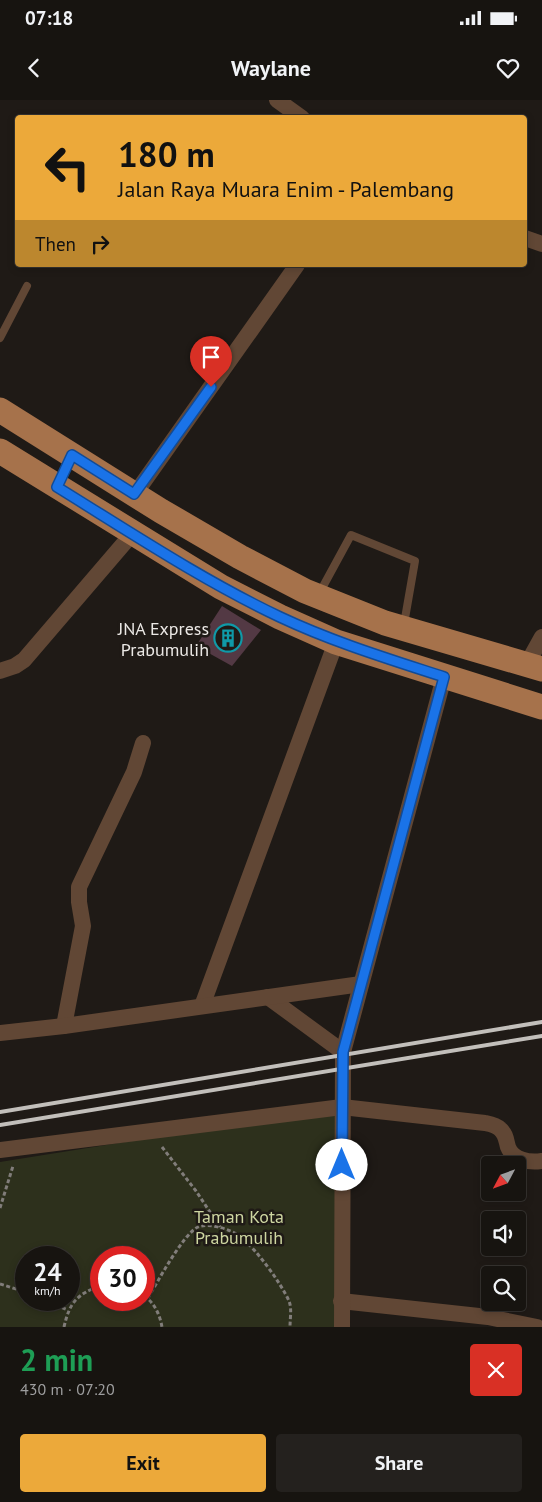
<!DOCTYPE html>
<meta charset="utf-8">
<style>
body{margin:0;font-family:"PT Sans",sans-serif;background:#24211e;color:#f1f3f6;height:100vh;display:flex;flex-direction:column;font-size:19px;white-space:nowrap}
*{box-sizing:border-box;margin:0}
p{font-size:16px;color:#9e9e9f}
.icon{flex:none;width:28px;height:28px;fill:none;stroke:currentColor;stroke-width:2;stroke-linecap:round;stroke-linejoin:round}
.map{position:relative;height:1227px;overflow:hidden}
.side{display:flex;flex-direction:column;background:#171410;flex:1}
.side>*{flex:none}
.banner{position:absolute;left:15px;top:15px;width:512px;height:152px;border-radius:5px;box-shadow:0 2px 8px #0003,0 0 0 1px #363330;background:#eca93a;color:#111;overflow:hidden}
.needle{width:32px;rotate:229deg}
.buttons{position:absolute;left:481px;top:1056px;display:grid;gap:10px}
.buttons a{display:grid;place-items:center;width:45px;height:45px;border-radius:5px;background:#171410;box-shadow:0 2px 8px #0003,0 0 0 1px #363330;font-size:25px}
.speed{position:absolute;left:15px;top:1146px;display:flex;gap:10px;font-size:25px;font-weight:700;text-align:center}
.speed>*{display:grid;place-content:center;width:65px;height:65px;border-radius:50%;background:#171410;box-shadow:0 2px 8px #0003,0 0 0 1px #363330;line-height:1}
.speed small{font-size:12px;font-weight:400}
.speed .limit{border:8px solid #d22;background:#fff;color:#111}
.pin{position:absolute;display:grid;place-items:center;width:42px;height:42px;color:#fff;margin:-51px -21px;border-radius:50% 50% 50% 0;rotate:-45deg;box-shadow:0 0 5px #0007}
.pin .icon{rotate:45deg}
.me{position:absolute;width:55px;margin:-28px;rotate:0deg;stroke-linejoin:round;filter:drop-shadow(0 0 4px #0008)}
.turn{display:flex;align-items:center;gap:18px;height:105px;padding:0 20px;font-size:22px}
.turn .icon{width:65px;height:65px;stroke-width:2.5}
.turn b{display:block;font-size:35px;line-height:42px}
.then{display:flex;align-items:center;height:48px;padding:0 20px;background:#0003;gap:10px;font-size:19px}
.round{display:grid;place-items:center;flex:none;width:52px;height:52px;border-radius:5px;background:#24211e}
.headline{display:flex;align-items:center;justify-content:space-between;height:85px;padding:0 20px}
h1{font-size:30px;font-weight:700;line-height:38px;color:#1e9e55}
.action{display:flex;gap:10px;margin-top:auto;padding:10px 20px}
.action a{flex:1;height:58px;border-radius:5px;background:#eca93a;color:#111;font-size:20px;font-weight:700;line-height:58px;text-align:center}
.action a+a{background:#24211e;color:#f1f3f6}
.status{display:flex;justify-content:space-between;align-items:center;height:35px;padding:0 25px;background:#171410;direction:ltr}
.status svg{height:14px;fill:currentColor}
header{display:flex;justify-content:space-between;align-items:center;height:65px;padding:0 20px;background:#171410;font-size:22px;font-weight:700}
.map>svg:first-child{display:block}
.green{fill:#2d301c;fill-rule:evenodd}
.building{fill:#533944}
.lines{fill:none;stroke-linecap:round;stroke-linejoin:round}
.path{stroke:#817d7a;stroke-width:3;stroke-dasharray:4 2.5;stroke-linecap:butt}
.lane{stroke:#614735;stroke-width:8}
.street{stroke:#614735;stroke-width:16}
.primary{stroke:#a6724b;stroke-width:25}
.rail{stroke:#c2bfbb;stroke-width:4}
.route-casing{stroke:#114b97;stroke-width:12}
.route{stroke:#1a73e8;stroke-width:9}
.labels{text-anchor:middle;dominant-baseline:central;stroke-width:5;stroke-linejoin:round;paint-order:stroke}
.poi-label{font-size:18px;fill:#ebe8e5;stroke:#1f1a16;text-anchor:end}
.park-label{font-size:18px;fill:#ced6a1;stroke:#1f1a16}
</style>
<div class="status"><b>07:18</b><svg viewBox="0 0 49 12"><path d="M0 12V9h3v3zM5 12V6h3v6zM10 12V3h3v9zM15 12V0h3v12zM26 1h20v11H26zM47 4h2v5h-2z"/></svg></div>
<header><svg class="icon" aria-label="back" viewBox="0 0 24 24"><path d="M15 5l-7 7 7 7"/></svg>Waylane<svg class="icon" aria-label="heart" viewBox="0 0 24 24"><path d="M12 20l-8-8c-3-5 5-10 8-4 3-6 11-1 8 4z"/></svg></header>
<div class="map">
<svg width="542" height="1227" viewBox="0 0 542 1227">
<rect width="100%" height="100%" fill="#1f1a16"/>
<path class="green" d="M338,1008L340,1227H0V1062ZM26,1158H69V1200H26ZM101,1158H144V1200H101Z"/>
<path class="building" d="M222,506L261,530L232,566L196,546Z"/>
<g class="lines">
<g class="path">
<path d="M162,1047L196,1091L220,1127"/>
<path d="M0,1108L13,1066"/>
<path d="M0,1184L26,1192"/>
<path d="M144,1196C154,1202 160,1215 162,1227"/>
<path d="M148,1198C157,1183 183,1134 198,1127C209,1122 232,1130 241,1137C256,1149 281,1183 289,1201C292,1208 290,1219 290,1227"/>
<path d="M44,1200L68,1210"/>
<path d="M64,1227C70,1201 77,1195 101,1185"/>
</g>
<g class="lane">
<path d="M0,238L27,186"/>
<path d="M320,492L351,435L415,461L404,524"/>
</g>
<g class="street">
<path d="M277,0L302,18"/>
<path d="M525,138L542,144"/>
<path d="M135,394L297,165"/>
<path d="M527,564L542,537"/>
<path d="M0,571L15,566L24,560L132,434"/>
<path d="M268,897L343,952"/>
<path d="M202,906L336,542"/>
<path d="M64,926L83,826L79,802V787L134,672L143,643"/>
<path d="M0,933L64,926L361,884"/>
<path d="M0,1050L342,1007L485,1023C490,1024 496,1025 500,1029C506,1034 506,1040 508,1047C513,1060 529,1063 542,1061"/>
<path d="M341,1201L488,1217L537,1227"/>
<path d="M342,1227L343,952L444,577"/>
</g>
<g class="primary">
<path d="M0,310L161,411L240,457L305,491L385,523L542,569"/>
<path d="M0,351L221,487L280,517L336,542L542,607"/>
</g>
<g class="rail">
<path d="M0,1012L542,922"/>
<path d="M0,1025L542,936"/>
</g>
</g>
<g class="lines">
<g class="route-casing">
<path id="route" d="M211,287L134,394L72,355L57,387C130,432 202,480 280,517C333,542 389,559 444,577L343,952L342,1065"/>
</g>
<use href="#route" class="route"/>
</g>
<defs>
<g id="building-ring" transform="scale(1.4375)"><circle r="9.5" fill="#1f1a16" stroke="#0f9aa8" stroke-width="1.5"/><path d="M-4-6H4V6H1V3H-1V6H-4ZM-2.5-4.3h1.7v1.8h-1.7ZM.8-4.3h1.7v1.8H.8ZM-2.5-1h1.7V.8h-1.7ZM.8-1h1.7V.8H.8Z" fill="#0f9aa8"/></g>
</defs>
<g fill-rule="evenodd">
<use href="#building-ring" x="228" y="538"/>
</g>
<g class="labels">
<g class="poi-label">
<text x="209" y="528">JNA Express<tspan x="209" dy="21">Prabumulih</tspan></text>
</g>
<g class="park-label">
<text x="239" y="1116">Taman Kota<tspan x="239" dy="21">Prabumulih</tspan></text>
</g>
</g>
</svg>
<div class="buttons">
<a><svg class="needle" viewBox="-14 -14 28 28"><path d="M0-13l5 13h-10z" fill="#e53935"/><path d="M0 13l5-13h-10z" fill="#9e9e9f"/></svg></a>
<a><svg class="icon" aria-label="sound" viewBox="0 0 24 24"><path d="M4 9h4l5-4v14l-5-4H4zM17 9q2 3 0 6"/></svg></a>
<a><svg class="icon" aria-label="search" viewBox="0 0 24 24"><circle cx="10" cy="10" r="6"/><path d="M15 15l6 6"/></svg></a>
</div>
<div class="speed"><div>24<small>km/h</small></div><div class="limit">30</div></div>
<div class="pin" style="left:211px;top:287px;background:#d93025"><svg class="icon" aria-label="arrive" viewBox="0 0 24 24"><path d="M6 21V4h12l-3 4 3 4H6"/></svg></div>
<svg class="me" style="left:342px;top:1065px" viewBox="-20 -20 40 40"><circle r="19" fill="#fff"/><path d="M0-13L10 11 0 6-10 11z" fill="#1a73e8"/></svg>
<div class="banner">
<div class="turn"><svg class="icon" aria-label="left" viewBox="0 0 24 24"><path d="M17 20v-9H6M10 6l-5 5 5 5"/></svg><div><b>180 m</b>Jalan Raya Muara Enim - Palembang</div></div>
<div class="then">Then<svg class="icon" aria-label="right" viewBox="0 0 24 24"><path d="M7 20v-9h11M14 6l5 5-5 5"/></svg></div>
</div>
</div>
<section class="side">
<div class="headline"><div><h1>2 min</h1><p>430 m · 07:20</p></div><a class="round" style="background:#d93025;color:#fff"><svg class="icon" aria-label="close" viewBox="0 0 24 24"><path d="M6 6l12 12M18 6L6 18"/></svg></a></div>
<div class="action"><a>Exit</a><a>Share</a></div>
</section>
